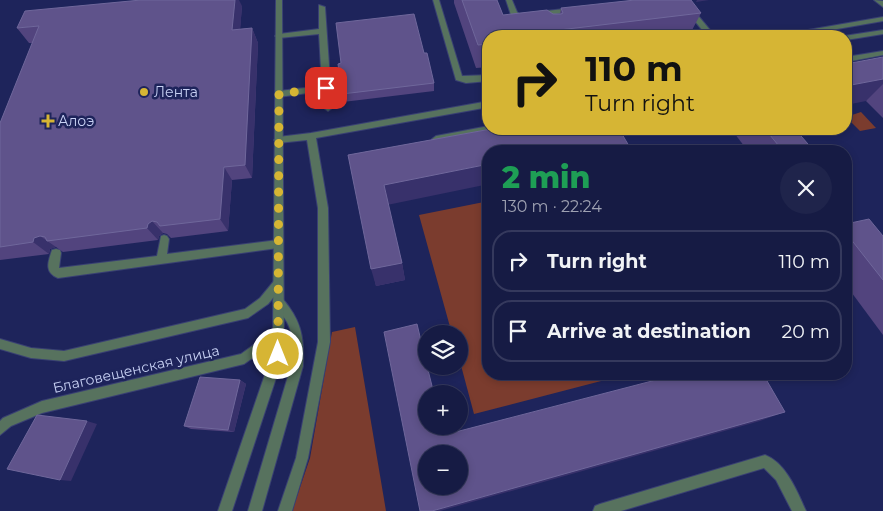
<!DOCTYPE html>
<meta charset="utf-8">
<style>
body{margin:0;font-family:Montserrat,sans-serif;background:#1f244b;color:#f1f3f6;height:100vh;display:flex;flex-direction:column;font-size:19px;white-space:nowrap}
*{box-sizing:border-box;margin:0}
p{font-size:16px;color:#9ea1b2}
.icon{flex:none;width:28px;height:28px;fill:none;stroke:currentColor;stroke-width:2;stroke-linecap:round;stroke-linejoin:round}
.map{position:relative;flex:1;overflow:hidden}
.side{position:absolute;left:482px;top:145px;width:370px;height:235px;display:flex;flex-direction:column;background:#161b44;border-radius:20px;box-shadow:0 2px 8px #0003,0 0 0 1px #35395d}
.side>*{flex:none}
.banner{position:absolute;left:482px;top:30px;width:370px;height:105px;border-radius:20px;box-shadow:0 2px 8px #0003,0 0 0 1px #35395d;background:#d6b534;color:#111;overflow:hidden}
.tools{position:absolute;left:418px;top:325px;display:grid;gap:10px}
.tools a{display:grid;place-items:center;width:50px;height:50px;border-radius:50%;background:#161b44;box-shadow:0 2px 8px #0003,0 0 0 1px #35395d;font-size:25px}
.pin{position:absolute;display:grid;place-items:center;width:42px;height:42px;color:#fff;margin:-21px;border-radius:10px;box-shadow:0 2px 8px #0006}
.me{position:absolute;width:55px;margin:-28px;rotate:0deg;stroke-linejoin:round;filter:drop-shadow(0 0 4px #0008)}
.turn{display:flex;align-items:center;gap:18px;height:105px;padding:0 20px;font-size:22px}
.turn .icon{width:65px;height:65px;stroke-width:2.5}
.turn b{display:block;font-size:35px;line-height:42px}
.round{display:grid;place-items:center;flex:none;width:52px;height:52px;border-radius:26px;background:#1f244b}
.head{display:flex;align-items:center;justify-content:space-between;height:85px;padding:0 20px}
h1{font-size:30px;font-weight:800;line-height:38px;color:#1e9e55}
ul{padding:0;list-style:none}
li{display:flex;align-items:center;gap:15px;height:62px;margin:0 10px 8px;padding:0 10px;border:2px solid #35395d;border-radius:20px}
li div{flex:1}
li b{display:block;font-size:19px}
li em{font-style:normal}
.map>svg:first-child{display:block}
.green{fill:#7b3c2e}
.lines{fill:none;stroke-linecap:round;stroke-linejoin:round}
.service-casing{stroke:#394073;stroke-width:2}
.minor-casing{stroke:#394073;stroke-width:2}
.service{fill:#57725e;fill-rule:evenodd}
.minor{fill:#57725e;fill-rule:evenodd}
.wall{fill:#52447e}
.shaded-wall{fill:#38316b}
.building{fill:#5f538b;stroke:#6f679b;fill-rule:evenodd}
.route{stroke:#d6b534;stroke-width:9;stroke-dasharray:0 16.2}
.poi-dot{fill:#d6b534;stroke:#1e245b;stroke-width:2}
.labels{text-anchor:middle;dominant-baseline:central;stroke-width:5;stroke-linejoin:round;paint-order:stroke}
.poi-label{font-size:14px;fill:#c8d1f4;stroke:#1e245b;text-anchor:start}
.street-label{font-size:14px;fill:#c8d1f4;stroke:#1e245b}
</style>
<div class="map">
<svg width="883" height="511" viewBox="0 0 883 511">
<rect width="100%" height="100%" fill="#1e245b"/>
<g class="green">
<path d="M861,112L876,128L860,131L846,117Z"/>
<path d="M489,201V374H628L474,414L459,358V334H452L419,215Z"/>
<path d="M355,327L386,511H292L310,458L332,332Z"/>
</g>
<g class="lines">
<g class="service-casing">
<g id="service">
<path d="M433,0H439L462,76L489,75V81L466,83L456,80Z"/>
<path d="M506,0H512L517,12L519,14L573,8L577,10L573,12L518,18L511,15Z"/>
<path d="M678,0H685L715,36H707Z"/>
<path d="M874,0L883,1V7Z"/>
<path d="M319,5L325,7L332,108L328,111L324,108L322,91L279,97L275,94L279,91L322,86L319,34L279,38L275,36L279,34L319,29Z"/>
<path d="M883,17V21L797,36H781L785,34Z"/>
<path d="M883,30V34L846,40V36H844Z"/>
<path d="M883,51V55L846,62V57Z"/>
<path d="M489,101V107L316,138L328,208L330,342L308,458L292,511H278L296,458L318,342V208L307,140L278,143L274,140L278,137L311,133Z"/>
<path d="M489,126V129H493L492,131L436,142L432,139L436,136Z"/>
<path d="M164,235L167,236L169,239L167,254L278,240L281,241L283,244L281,247L278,248L58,278C44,272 48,262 52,250L56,249L60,250L61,253L59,268L157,256L161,236Z"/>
<path d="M278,279L282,281L283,284L282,287L268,304L248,318L64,361L31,358L0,349V339L31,348L64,351L245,309L260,298L274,281Z"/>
<path d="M278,296C283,298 286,303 289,307C303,326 304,344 303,366L262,511H248L291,366C293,351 294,335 287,322C282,314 276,308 273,301L274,298Z"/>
<path d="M765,455C786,463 797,491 806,511H792L776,480L764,468L621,511H593L595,506L600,504Z"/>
</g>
</g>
<g class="minor-casing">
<path id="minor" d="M276,0H282L284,354L232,511H218L272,354V344L244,364L42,413L11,426L0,435V421L3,418L42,401L241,354L273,331Z"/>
</g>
<use href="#service" class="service"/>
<use href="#minor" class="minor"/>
</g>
<g class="wall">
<path d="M454,0H497L503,15L560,14L561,8L701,13L689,36H489V67L476,68L454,3Z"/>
<path d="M242,6L240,29L252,28L258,43L252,178L232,180L228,231L171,238L167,234L163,233L159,236L158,240L63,252L56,247L50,249L49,254L0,260V123L33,43H29L17,28Z"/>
<path d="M424,53L434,83V91L343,102L342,94Z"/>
<path d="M883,57V118L866,101Z"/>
<path d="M491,129L632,151H489L388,204L402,263L405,280L376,286L348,155Z"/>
<path d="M731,129H795L814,151H748Z"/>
<path d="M846,224L883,236V335L846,285Z"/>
<path d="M240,380L246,384L234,432L191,429L184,426Z"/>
</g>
<g class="shaded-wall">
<path d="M235,0H239L242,6L239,45L232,30Z"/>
<path d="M697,0H709L696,2Z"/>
<path d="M252,28L258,43L252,178L245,165Z"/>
<path d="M883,79V84L866,101L846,105V86Z"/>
<path d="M584,146L582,151H555Z"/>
<path d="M489,164V184L387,205L384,185Z"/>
<path d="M224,167L232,180L228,231L220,219Z"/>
<path d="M152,221L163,233L159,236L158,240L147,228L148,224Z"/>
<path d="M40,236L56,247L50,249L49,254L33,242L34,238Z"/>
<path d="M402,263L405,280L376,286L371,269Z"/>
<path d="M240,380L246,384L234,432L228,430Z"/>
<path d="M785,412L760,421L440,511H432Z"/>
<path d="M87,421L97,424L71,481L60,480Z"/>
</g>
<g class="building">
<path d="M141,0H235L232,30L252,28L245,165L224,167L220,219L160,226L157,222L152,221L148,224L147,228L47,241L45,237L40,236L34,238L33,242L0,247V123L39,26L17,28L25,11Z"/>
<path d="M462,0H497L503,15L547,10L553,14H561L563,13L561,8L635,0H691L701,13L509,36H489V44L478,45Z"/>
<path d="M414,14L424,53H427L434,83L342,94L338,64L341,63L336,23Z"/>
<path d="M883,57V79L846,86V64Z"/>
<path d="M491,129H619L632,151H587L584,146L555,151H489V164L384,185L402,263L371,269L348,155Z"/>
<path d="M765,129H795L814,151H783Z"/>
<path d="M869,219L883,236V280L846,233V224Z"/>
<path d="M417,324L426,362V366H427L434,394H426V426H442L444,435L679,374H763L785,412L432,511H420L384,332ZM426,454H459V486H426Z"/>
<path d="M200,377L240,380L228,430L184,426Z"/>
<path d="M37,415L87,421L60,480L7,469Z"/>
</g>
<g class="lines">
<path class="route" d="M278,354L279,94L326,88"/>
</g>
<g class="poi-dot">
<circle cx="144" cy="92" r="5"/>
<path d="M45.5 113.5h5v5h5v5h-5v5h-5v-5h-5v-5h5z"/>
</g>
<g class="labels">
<g class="poi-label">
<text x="154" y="92">Лента</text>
<text x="58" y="121">Алоэ</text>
</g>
<g class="street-label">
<text transform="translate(136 369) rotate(-13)">Благовещенская улица</text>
</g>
</g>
</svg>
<div class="tools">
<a><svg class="icon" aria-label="layers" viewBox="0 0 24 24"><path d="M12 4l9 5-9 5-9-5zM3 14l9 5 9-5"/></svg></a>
<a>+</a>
<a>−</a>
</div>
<div class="pin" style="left:326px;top:88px;background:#d93025"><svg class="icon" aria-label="arrive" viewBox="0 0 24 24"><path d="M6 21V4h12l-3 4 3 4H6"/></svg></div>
<svg class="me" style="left:278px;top:354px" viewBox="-20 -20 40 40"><circle r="17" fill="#d6b534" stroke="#fff" stroke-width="3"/><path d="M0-11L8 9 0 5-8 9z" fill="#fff"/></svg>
<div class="banner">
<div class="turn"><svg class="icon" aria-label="right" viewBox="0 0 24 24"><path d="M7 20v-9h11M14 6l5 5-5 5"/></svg><div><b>110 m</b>Turn right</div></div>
</div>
<section class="side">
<div class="head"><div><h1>2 min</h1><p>130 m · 22:24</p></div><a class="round"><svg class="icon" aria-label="close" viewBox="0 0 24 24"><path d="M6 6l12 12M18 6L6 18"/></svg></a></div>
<ul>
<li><svg class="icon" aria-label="right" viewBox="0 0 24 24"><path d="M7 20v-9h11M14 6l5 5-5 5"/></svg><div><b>Turn right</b></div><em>110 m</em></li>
<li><svg class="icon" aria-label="arrive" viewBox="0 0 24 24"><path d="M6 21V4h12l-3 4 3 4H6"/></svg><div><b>Arrive at destination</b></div><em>20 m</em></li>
</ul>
</section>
</div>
